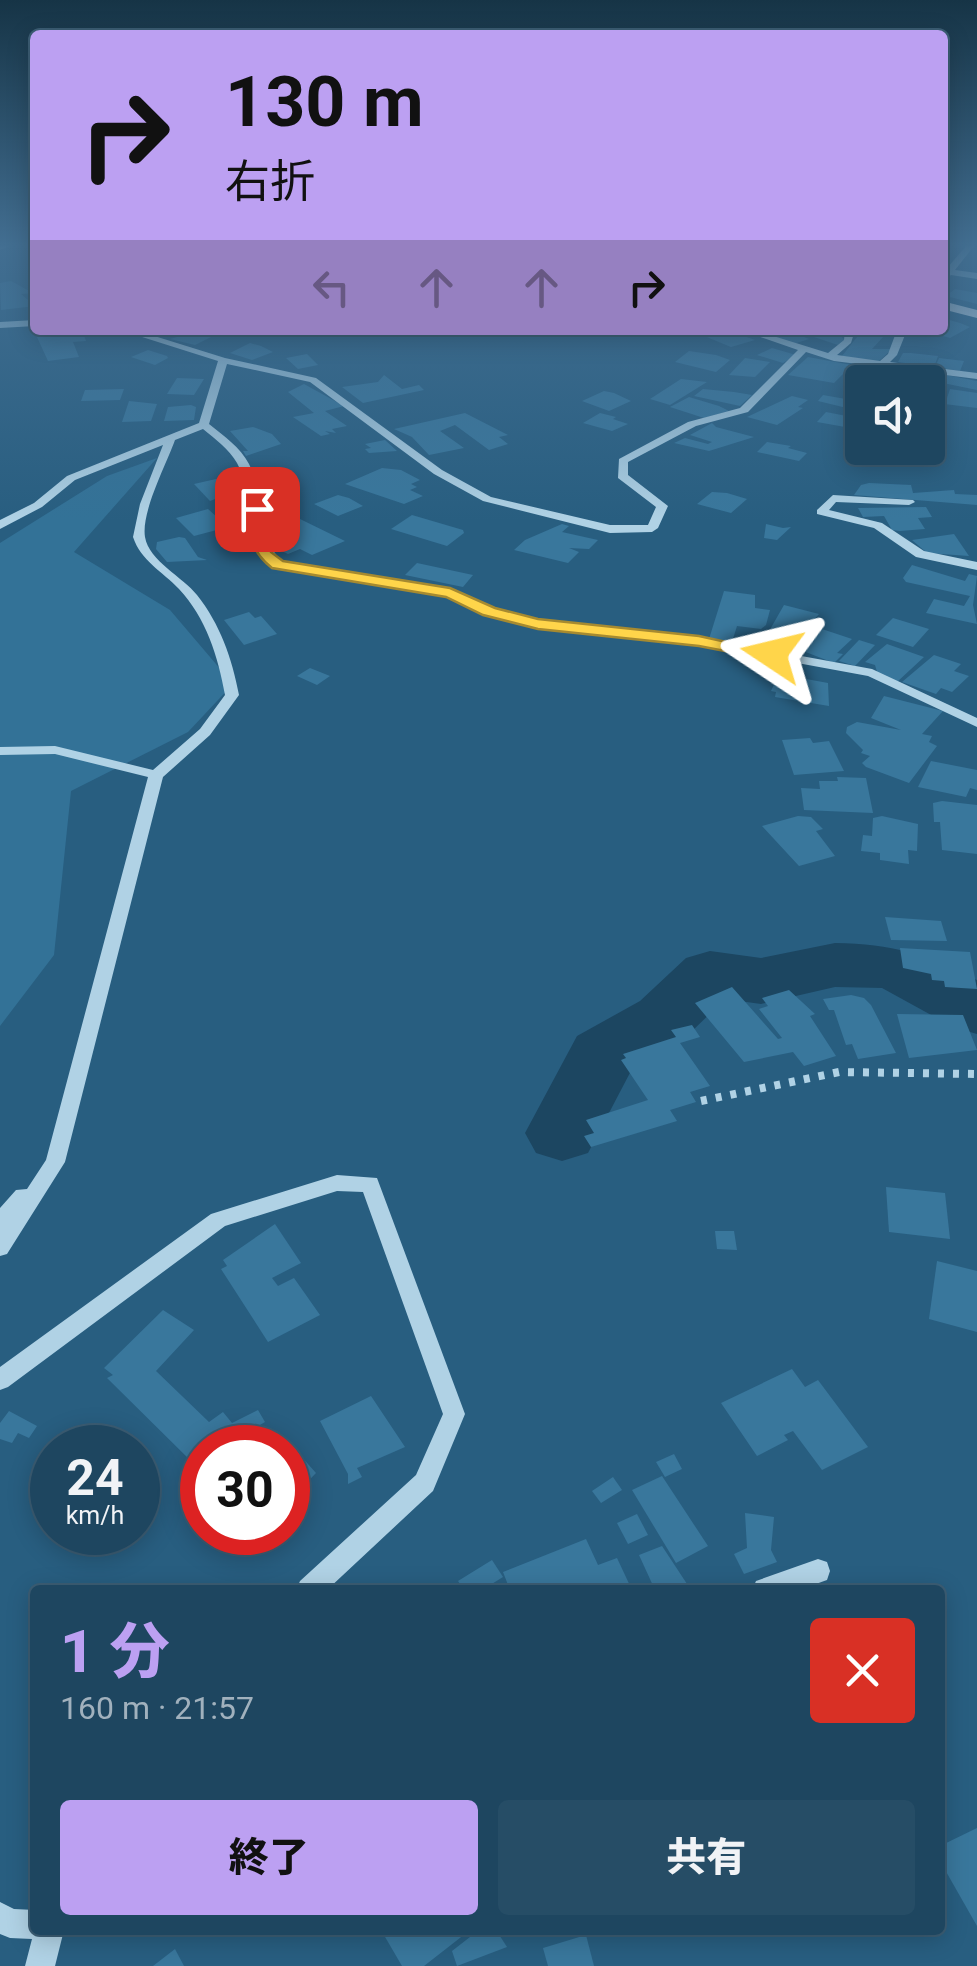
<!DOCTYPE html>
<html lang="ja">
<meta charset="utf-8">
<style>
body{margin:0;font-family:Roboto,"Noto Sans JP",sans-serif;background:#264d66;color:#f1f3f6;height:100vh;display:flex;flex-direction:column;font-size:38px;white-space:nowrap}
*{box-sizing:border-box;margin:0}
p{font-size:32px;color:#a1b1bd}
.icon{flex:none;width:55px;height:55px;fill:none;stroke:currentColor;stroke-width:2;stroke-linecap:round;stroke-linejoin:round}
.map{position:relative;flex:1;overflow:hidden}
.sheet{position:absolute;left:30px;top:1585px;width:915px;height:350px;display:flex;flex-direction:column;background:#1e4660;border-radius:10px;box-shadow:0 5px 25px #0003,0 0 0 2px #3c5e75}
.sheet>*{flex:none}
.top-card{position:absolute;left:30px;top:30px;width:918px;height:305px;border-radius:10px;box-shadow:0 5px 25px #0003,0 0 0 2px #3c5e75;background:#bca0f2;color:#111;overflow:hidden}
.fabs{position:absolute;left:845px;top:365px;display:grid;gap:20px}
.fabs a{display:grid;place-items:center;width:100px;height:100px;border-radius:10px;background:#1e4660;box-shadow:0 5px 25px #0003,0 0 0 2px #3c5e75;font-size:50px}
.speed{position:absolute;left:30px;top:1425px;display:flex;gap:20px;font-size:50px;font-weight:700;text-align:center}
.speed>*{display:grid;place-content:center;width:130px;height:130px;border-radius:50%;background:#1e4660;box-shadow:0 5px 25px #0003,0 0 0 2px #3c5e75;line-height:1}
.speed small{font-size:25px;font-weight:400}
.speed .limit{border:15px solid #d22;background:#fff;color:#111}
.pin{position:absolute;display:grid;place-items:center;width:85px;height:85px;color:#fff;margin:-42px;border-radius:20px;box-shadow:0 5px 15px #0006}
.me{position:absolute;width:110px;margin:-55px;rotate:280deg;stroke-linejoin:round;filter:drop-shadow(0 0 8px #0008)}
.turn{display:flex;align-items:center;gap:35px;height:210px;padding:0 30px;font-size:45px}
.turn .icon{width:130px;height:130px;stroke-width:2.5}
.turn b{display:block;font-size:70px;line-height:85px}
.lanes{display:flex;align-items:center;height:95px;padding:0 30px;background:#0003;justify-content:center;gap:50px;direction:ltr}
.lanes .off{opacity:.35}
.round{display:grid;place-items:center;flex:none;width:105px;height:105px;border-radius:10px;background:#264d66}
.overview{display:flex;align-items:center;justify-content:space-between;height:170px;padding:0 30px}
h1{font-size:60px;font-weight:800;line-height:75px;color:#bca0f2}
.action{display:flex;gap:20px;margin-top:auto;padding:20px 30px}
.action a{flex:1;height:115px;border-radius:10px;background:#bca0f2;color:#111;font-size:40px;font-weight:800;line-height:115px;text-align:center}
.action a+a{background:#264d66;color:#f1f3f6}
.map>svg:first-child{display:block}
.green{fill:#337297}
.lines{fill:none;stroke-linecap:round;stroke-linejoin:round}
.river{fill:#1c4661;fill-rule:evenodd}
.building{fill:#39779c}
.path{stroke:#b0d2e5;stroke-width:8;stroke-dasharray:6 9;stroke-linecap:butt}
.minor{fill:#b0d2e5;fill-rule:evenodd}
.major{fill:#f0f7fd;fill-rule:evenodd}
.route{fill:#ffd54a;stroke:#a68a30;stroke-width:2.5}
</style>
<div class="map">
<svg width="977" height="1966" viewBox="0 0 977 1966">
<rect width="100%" height="100%" fill="#285e80"/>
<path class="green" d="M157,458L74,552L170,610L233,684L188,732L71,791L54,955L0,1026V543L107,476Z"/>
<g class="lines">
<path class="river" d="M835,943C893,944 925,954 977,980V1034L953,1027L882,988L835,987L761,1004L725,999L688,1035L632,1069L588,1153L562,1161L536,1153L525,1133L577,1036L640,1001L686,958L710,951L761,958Z"/>
</g>
<g class="building">
<path d="M11,281L33,293L21,294L35,306L1,310L0,283Z"/>
<path d="M955,289L977,293V304L946,296Z"/>
<path d="M942,318L960,323L970,327L950,338L925,331L942,330Z"/>
<path d="M72,330H90L83,333L86,341L73,342L79,357L48,361L37,337L74,335Z"/>
<path d="M201,330L215,335L195,345L170,339Z"/>
<path d="M706,330H737L733,332L755,340L731,347L697,333Z"/>
<path d="M787,330L809,339L790,345L764,334Z"/>
<path d="M793,330H834L845,340L838,345Z"/>
<path d="M861,332L884,336L872,349H892L878,362L842,356Z"/>
<path d="M250,343L261,346L273,352L252,360L230,353Z"/>
<path d="M772,348L796,355L783,363L757,355Z"/>
<path d="M148,350L167,356L168,358L155,365L131,357Z"/>
<path d="M689,351L716,355L730,360L716,372L675,362Z"/>
<path d="M903,353H911L938,356L934,367L898,362Z"/>
<path d="M307,354L318,365L298,369L286,358Z"/>
<path d="M808,357L852,365L834,383L788,375Z"/>
<path d="M745,358L770,362L755,377L729,375Z"/>
<path d="M939,358L964,361L960,371L935,367Z"/>
<path d="M861,367L897,373L893,379L904,382H862V391L853,390Z"/>
<path d="M384,375L402,389L419,385L424,390L363,403L342,387L378,382Z"/>
<path d="M946,375L977,381V390L943,383Z"/>
<path d="M177,378L204,379L194,395L167,394Z"/>
<path d="M681,379L707,382L670,405L650,399Z"/>
<path d="M304,384L344,406L325,411L347,426L332,429L336,433L325,431L330,434L321,436L293,417L314,413L288,392Z"/>
<path d="M124,389L120,400L81,401L85,390Z"/>
<path d="M703,389L734,392L752,395L740,406L694,396Z"/>
<path d="M950,389L977,393V408L928,402L930,395L947,398Z"/>
<path d="M604,391L614,393L631,401L609,411L582,401Z"/>
<path d="M823,395L857,401L851,409L818,401Z"/>
<path d="M792,396L808,400L798,407L803,408L777,425L747,417Z"/>
<path d="M689,397L719,406L729,411L704,418L670,407Z"/>
<path d="M129,401L157,404L151,421L122,422Z"/>
<path d="M191,405L196,407L194,420L164,421L168,407Z"/>
<path d="M826,412L862,419V430L817,422Z"/>
<path d="M465,413L508,435L499,437L508,444L489,450L455,425L440,431L464,448L429,455L412,437L394,429Z"/>
<path d="M600,413L616,417L613,419L628,424L612,431L583,423Z"/>
<path d="M712,423L716,427L754,437L709,451L674,443L685,438L708,444L712,442L690,435Z"/>
<path d="M253,427L272,434L281,444L246,456L243,451H248L230,431Z"/>
<path d="M385,440L397,451L369,453L365,449L371,448L365,444Z"/>
<path d="M767,442L791,446L788,448L807,453L799,461L757,452Z"/>
<path d="M382,468L401,470L420,480L411,484L417,487L410,490L423,496L404,504L345,484Z"/>
<path d="M216,479L231,493L210,501L194,484Z"/>
<path d="M869,483L911,485L913,493L954,490L955,494L977,495V505L854,495L861,485Z"/>
<path d="M712,492L727,493L747,499L731,513L697,504Z"/>
<path d="M338,495L349,498L363,506L338,516L314,504Z"/>
<path d="M926,507L932,517L918,518L925,529L900,531L892,530L884,516L863,517L858,508Z"/>
<path d="M208,509L228,527L194,536L176,518Z"/>
<path d="M412,515L463,530L464,533L447,546L391,529Z"/>
<path d="M300,519L345,541L312,555L300,549L288,554L272,546L278,543L265,534Z"/>
<path d="M562,524L569,526L562,532L598,540L589,549L569,548L579,552L568,563L514,550L525,540Z"/>
<path d="M766,524L783,528L791,527L777,540L764,538Z"/>
<path d="M954,534L969,556L927,553L912,540Z"/>
<path d="M179,537L185,538L198,557L207,560L167,562L156,549L157,542Z"/>
<path d="M417,563L473,575L463,587L405,575Z"/>
<path d="M912,565L965,581L969,574L977,576L973,605L977,624L926,613L934,599L964,606L970,596L906,582L903,578Z"/>
<path d="M724,591L755,595V608L770,610L766,625L761,629L737,626L732,642L709,639Z"/>
<path d="M784,605L819,614L790,647H801L795,645L816,627L852,639L837,653L843,654L834,663L803,651L797,655L760,647Z"/>
<path d="M249,612L255,618L261,616L277,634L244,645L224,620Z"/>
<path d="M893,618L929,629L913,647L876,635Z"/>
<path d="M859,640L875,645L855,666L839,661Z"/>
<path d="M887,644L924,657L897,682L878,675L875,665L865,662Z"/>
<path d="M934,655L961,664L954,671L969,676L952,692L941,688L936,694L902,682Z"/>
<path d="M310,668L330,676L317,685L297,676Z"/>
<path d="M779,674L828,683L829,706L775,697L776,692L771,691Z"/>
<path d="M884,696L943,711L922,734L932,736L929,742L937,746L909,783L866,767L862,763L870,756L861,753L863,750L846,733L847,727L857,722L901,730L871,718Z"/>
<path d="M810,738L813,743L829,741L844,771L794,775L782,740Z"/>
<path d="M931,761L977,770V790L970,788L966,797L918,787Z"/>
<path d="M837,777L866,778L873,813L804,810L801,788L820,789L819,781H838Z"/>
<path d="M942,801L977,805V854L942,850L940,822H934L933,803Z"/>
<path d="M798,816L811,817L823,829L816,831L835,856L799,866L762,826Z"/>
<path d="M882,816L918,824L917,851L908,850L909,864L880,860V853L861,851L863,835L872,836L873,818Z"/>
<path d="M885,917L941,921L947,941L891,940Z"/>
<path d="M900,948L970,952L977,989L945,987L944,981L932,980L931,974L903,968Z"/>
<path d="M732,987L778,1039L782,1038L759,1009L768,1006L762,998L789,990L815,1014L810,1016L836,1056L804,1066L793,1052L744,1062L695,1003Z"/>
<path d="M851,995L864,998L871,1005L896,1053L858,1059L852,1044L846,1045L834,1010H829L823,999Z"/>
<path d="M897,1014L963,1015L977,1050L909,1058Z"/>
<path d="M692,1025L700,1037L680,1043L710,1086L690,1092L696,1102L670,1110L677,1121L591,1147L584,1136L594,1133L586,1120L648,1100L621,1060L626,1058L623,1054L676,1037L671,1030Z"/>
<path d="M886,1187L945,1193L950,1239L889,1232Z"/>
<path d="M275,1224L301,1263L272,1278L278,1286L294,1278L320,1315L268,1342L221,1269L227,1266L223,1260Z"/>
<path d="M715,1231H734L737,1250L717,1249Z"/>
<path d="M937,1261L977,1271V1332L929,1319Z"/>
<path d="M163,1310L194,1330L156,1371L209,1422L223,1412L232,1423L258,1410L265,1422L221,1448H202V1458L193,1463L107,1378L113,1375L104,1368Z"/>
<path d="M792,1369L805,1387L818,1380L868,1447L822,1470L793,1431L784,1435L788,1440L757,1456L721,1403Z"/>
<path d="M371,1396L405,1447L357,1468L362,1477L348,1484V1474L320,1421Z"/>
<path d="M9,1411L37,1426L29,1438L18,1433L12,1443L0,1439V1423Z"/>
<path d="M271,1435L277,1441L283,1436L316,1473L288,1502V1448H255Z"/>
<path d="M674,1454L682,1469L665,1477L656,1462Z"/>
<path d="M662,1476L708,1546L676,1563L632,1490Z"/>
<path d="M613,1477L622,1490L601,1503L592,1491Z"/>
<path d="M745,1513L774,1517L771,1550L777,1562L744,1574L734,1554L747,1548Z"/>
<path d="M637,1514L648,1535L628,1544L617,1523Z"/>
<path d="M586,1539L598,1565L617,1558L632,1590H510L503,1572Z"/>
<path d="M662,1546L691,1590H655L639,1555Z"/>
<path d="M492,1560L503,1577L482,1590H464L458,1581Z"/>
<path d="M977,1828V1926L940,1861V1846Z"/>
<path d="M381,1930H462L465,1934L424,1966H402Z"/>
<path d="M479,1930H496L507,1947L457,1966L452,1951Z"/>
<path d="M586,1935L594,1966H548L543,1948Z"/>
<path d="M175,1949L184,1966H153Z"/>
</g>
<g class="lines">
<path class="path" d="M701,1101L839,1072L977,1074"/>
<g class="minor">
<path d="M0,246H10L0,250Z"/>
<path d="M966,246H974L955,270L977,273V279L951,275L942,282V274Z"/>
<path d="M35,320V326L0,328V322Z"/>
<path d="M120,330H135L225,358L316,378L442,470L491,497L610,525H648L656,507L618,478L619,459L688,422L740,408L798,350L740,330H754L828,353L844,340L845,330H855L851,343L837,355L880,361L888,354L897,330H907L897,355L890,362L977,373V379L834,361L806,352L748,412L696,426L628,462V475L668,506L658,528L652,532L610,533L483,501L434,474L310,382L227,364L209,424C224,436 240,447 249,464C265,496 254,535 282,561L450,589L493,609L538,620L699,637L872,669L977,718V727L868,676L699,645L538,628L484,615L447,596L274,567C243,537 256,497 237,463C229,449 215,439 203,429L175,440C166,465 141,512 145,537C149,561 183,577 197,595C220,624 232,658 239,695L210,735L163,777L65,1162L7,1254L0,1256V1208L16,1190L27,1189L46,1160L148,777L55,754L0,755V747L55,746L153,770L200,729L225,695C218,656 206,618 179,589C162,571 141,561 133,537L140,504L163,445L75,480L42,507L0,529V520L34,503L67,476L199,423L218,361Z"/>
<path d="M833,495L913,500L915,502L909,505L836,502L829,510L882,523L924,551L977,562V570L916,557L874,528L817,514V510Z"/>
<path d="M337,1175L377,1178L465,1414L433,1491L327,1590H296L300,1581L416,1475L443,1414L363,1192L337,1191L225,1226L8,1387L0,1390V1367L211,1214Z"/>
<path d="M818,1559L827,1562L830,1571L827,1580L799,1590H752L756,1581Z"/>
<path d="M0,1902L14,1909L35,1910V1930H64L55,1966H25L32,1939L10,1938L0,1934Z"/>
</g>
<path class="major" d="M942,301L977,310V318L942,309Z"/>
</g>
<linearGradient id="sky" x2="0" y2="1"><stop stop-color="#163446"/><stop offset="0.47" stop-color="#426e91"/><stop offset="1" stop-color="#426e91" stop-opacity="0"/></linearGradient>
<rect width="977" height="521" fill="url(#sky)"/>
<path class="route" d="M257,505L265,509L271,552L283,561L450,588L495,608L538,619L699,636L781,654L772,660L699,646L538,629L483,615L446,597L272,568C250,551 250,536 250,509Z"/>
</svg>
<div class="fabs">
<a><svg class="icon" aria-label="sound" viewBox="0 0 24 24"><path d="M4 9h4l5-4v14l-5-4H4zM17 9q2 3 0 6"/></svg></a>
</div>
<div class="speed"><div>24<small>km/h</small></div><div class="limit">30</div></div>
<div class="pin" style="left:257px;top:509px;background:#d93025"><svg class="icon" aria-label="arrive" viewBox="0 0 24 24"><path d="M6 21V4h12l-3 4 3 4H6"/></svg></div>
<svg class="me" style="left:772px;top:654px" viewBox="-20 -20 40 40"><path d="M0-17L14 15 0 8-14 15z" fill="#ffd54a" stroke="#fff" stroke-width="4"/></svg>
<div class="top-card">
<div class="turn"><svg class="icon" aria-label="right" viewBox="0 0 24 24"><path d="M7 20v-9h11M14 6l5 5-5 5"/></svg><div><b>130 m</b>右折</div></div>
<div class="lanes"><svg class="icon off" aria-label="left" viewBox="0 0 24 24"><path d="M17 20v-9H6M10 6l-5 5 5 5"/></svg><svg class="icon off" aria-label="ahead" viewBox="0 0 24 24"><path d="M12 20V5M6 11l6-6 6 6"/></svg><svg class="icon off" aria-label="ahead" viewBox="0 0 24 24"><path d="M12 20V5M6 11l6-6 6 6"/></svg><svg class="icon" aria-label="right" viewBox="0 0 24 24"><path d="M7 20v-9h11M14 6l5 5-5 5"/></svg></div>
</div>
<section class="sheet">
<div class="overview"><div><h1>1 分</h1><p>160 m · 21:57</p></div><a class="round" style="background:#d93025;color:#fff"><svg class="icon" aria-label="close" viewBox="0 0 24 24"><path d="M6 6l12 12M18 6L6 18"/></svg></a></div>
<div class="action"><a>終了</a><a>共有</a></div>
</section>
</div>
